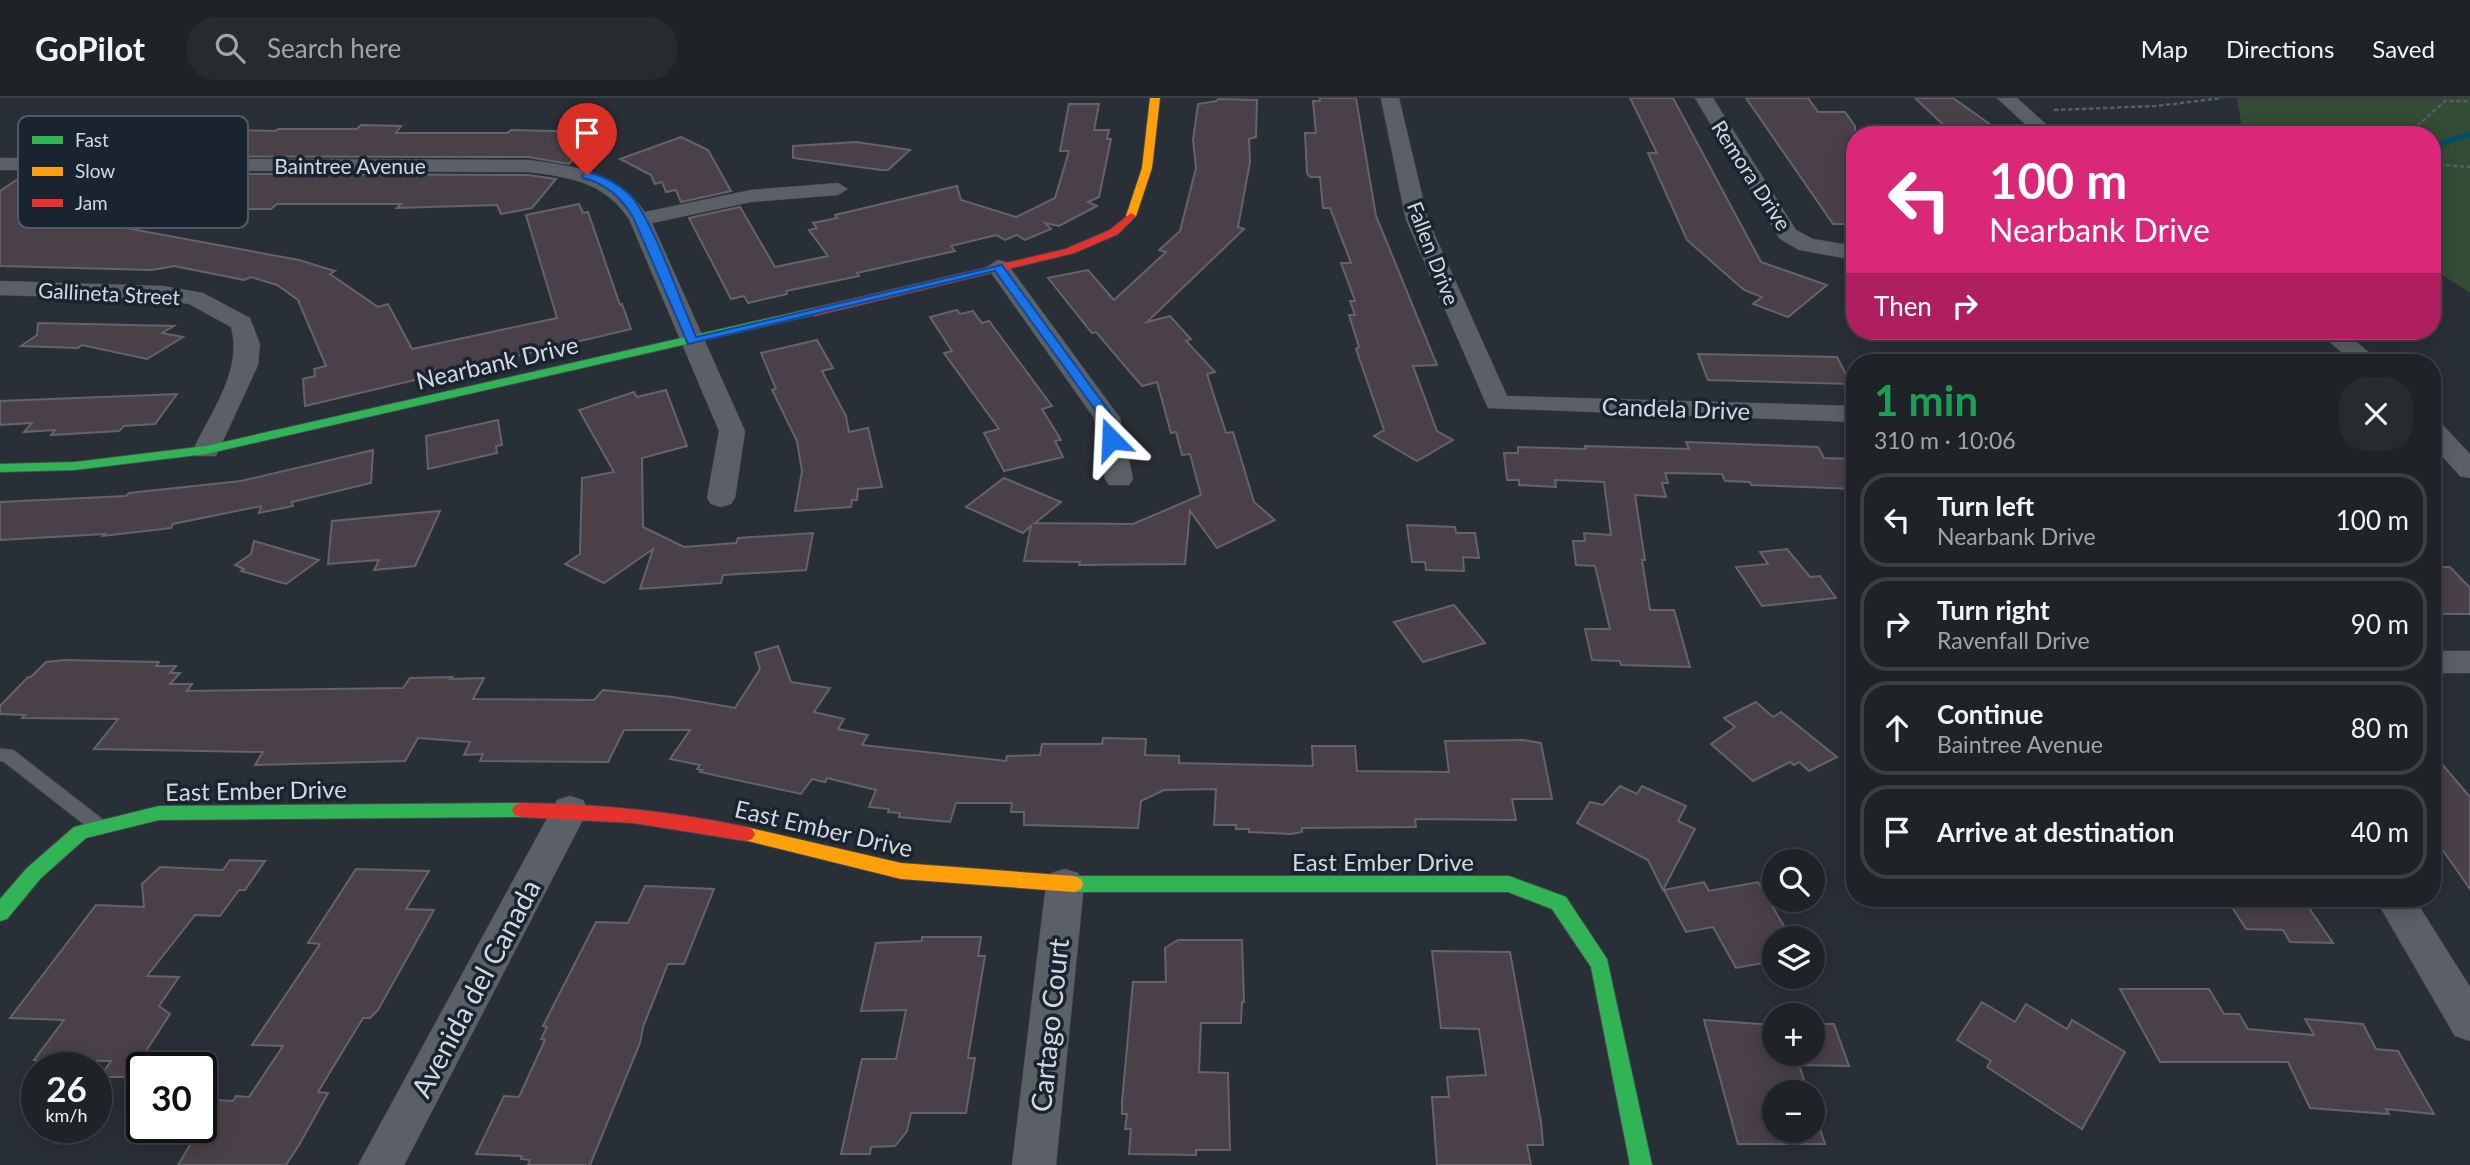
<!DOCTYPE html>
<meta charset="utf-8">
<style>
body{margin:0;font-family:Lato,sans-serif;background:#272b30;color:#f1f3f6;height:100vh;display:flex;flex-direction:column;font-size:26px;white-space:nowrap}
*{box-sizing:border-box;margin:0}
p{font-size:23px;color:#a1a4a8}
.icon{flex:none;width:38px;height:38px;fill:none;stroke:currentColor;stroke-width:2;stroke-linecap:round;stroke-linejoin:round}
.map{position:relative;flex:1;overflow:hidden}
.drawer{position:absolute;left:1846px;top:256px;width:595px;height:553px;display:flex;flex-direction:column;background:#1f2328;border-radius:28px;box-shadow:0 4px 18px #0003,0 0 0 2px #3c4045}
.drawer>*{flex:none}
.banner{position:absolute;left:1846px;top:28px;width:595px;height:214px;border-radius:28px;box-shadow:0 4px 18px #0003,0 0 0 2px #3c4045;background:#db2777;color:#fff;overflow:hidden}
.tools{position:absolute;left:1762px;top:751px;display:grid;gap:14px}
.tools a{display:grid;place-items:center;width:63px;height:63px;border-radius:50%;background:#1f2328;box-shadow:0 4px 18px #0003,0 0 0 2px #3c4045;font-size:35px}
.speed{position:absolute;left:21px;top:954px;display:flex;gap:14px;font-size:35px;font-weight:700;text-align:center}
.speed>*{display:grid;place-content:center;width:91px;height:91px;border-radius:50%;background:#1f2328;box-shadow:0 4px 18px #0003,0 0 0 2px #3c4045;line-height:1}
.speed small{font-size:18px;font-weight:400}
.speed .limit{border:4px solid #111;border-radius:10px;background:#fff;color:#111}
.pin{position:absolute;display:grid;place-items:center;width:60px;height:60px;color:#fff;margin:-72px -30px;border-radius:50% 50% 50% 0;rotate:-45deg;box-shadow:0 0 7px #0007}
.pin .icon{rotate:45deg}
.me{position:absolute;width:77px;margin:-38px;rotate:339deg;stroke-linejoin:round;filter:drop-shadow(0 0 5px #0008)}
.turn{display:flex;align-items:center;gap:24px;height:147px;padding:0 28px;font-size:32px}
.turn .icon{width:91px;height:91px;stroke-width:2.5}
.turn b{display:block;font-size:49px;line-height:60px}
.then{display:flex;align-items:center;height:66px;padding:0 28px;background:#0003;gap:14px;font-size:26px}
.round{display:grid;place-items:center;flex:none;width:74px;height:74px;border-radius:28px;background:#272b30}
.summary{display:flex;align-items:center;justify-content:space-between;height:119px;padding:0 28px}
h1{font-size:42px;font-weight:700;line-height:52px;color:#1e9e55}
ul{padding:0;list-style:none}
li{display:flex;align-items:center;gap:21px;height:94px;margin:0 14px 10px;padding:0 14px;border:4px solid #3c4045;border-radius:28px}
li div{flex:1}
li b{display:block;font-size:26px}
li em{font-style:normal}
header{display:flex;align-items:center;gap:42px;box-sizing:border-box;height:98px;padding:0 35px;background:#1f2328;border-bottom:2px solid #3c4045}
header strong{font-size:33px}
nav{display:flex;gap:38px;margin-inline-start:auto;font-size:24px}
.search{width:490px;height:63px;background:#272b30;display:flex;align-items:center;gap:18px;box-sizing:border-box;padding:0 24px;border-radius:28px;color:#a1a4a8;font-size:26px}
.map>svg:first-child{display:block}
.green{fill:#334c35}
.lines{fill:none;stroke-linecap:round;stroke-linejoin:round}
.stream{stroke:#044e64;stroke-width:6}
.building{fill:#4a4048;stroke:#646368;stroke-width:2}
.lane-casing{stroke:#454a50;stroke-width:2}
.street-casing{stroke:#454a50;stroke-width:1}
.fast-casing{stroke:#454a50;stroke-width:2}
.slow-casing{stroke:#454a50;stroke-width:2}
.jam-casing{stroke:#454a50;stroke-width:2}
.path{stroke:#595d62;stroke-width:2.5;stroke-dasharray:4.5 2.5;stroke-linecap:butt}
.lane{fill:#5a6065;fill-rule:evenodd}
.street{fill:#5a6065;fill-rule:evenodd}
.fast{fill:#30b455;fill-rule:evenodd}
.slow{fill:#ff9f0a;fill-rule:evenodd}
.jam{fill:#e5322d;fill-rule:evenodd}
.route{fill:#1a73e8;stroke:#114b97;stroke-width:2}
.labels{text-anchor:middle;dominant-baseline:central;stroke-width:7;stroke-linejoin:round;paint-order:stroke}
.far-street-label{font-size:21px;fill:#d1d8e0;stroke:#1a2431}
.street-label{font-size:24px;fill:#d1d8e0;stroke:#1a2431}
.near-street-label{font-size:28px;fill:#d1d8e0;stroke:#1a2431}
.key{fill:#1a2431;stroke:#515a66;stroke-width:2}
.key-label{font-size:19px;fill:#d1d8e0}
</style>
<header>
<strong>GoPilot</strong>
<div class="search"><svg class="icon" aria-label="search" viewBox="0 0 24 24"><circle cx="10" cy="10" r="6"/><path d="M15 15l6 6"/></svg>Search here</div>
<nav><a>Map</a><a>Directions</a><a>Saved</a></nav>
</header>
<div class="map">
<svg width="2470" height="1067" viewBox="0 0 2470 1067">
<rect width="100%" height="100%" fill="#292f36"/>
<path class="green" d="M2237,0H2470V195L2433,171L2432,37H2247L2242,30Z"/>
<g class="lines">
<path class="stream" d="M2432,49L2470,36"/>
</g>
<g class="building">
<path d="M1320,0H1356L1376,118L1437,267L1413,268L1437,333L1453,342L1417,363L1374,338L1384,332L1356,251L1359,249L1349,217H1355L1350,203H1355L1341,165H1351L1330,110H1323L1320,79H1310L1307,75L1305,35H1316L1313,3H1320Z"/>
<path d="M1630,0H1673L1761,164L1827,187L1788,219L1753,206L1762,199L1744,192L1687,142L1648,55H1657Z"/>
<path d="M1746,0H1808L1818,14H1845L1855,28V126H1833Z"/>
<path d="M1915,0H1953L2005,37H1954Z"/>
<path d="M1218,1L1257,2L1256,39L1249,41L1250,64L1238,129L1244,131L1147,224L1170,218L1191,241L1186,243L1215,274L1207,276L1226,335L1233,334L1254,404L1275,422L1217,450L1190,413L1185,466L1079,467L1080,464L1024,463L1031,428L1023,435L966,409L1004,380L1061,404L1035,425L1133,426L1201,397L1190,356L1182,357L1176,334L1171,335L1157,284L1142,288L1096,234L1092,235L1048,180L1088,172L1114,202L1166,154L1159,152L1180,133L1196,70L1193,42L1198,6L1217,3Z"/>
<path d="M1069,6H1099L1094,32H1109L1107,41H1111L1099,99L1088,104L1097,108L1059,128L1045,125L1051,131L1025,142L1017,137L1005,142L996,137L951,148L955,153L857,175L859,178L786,193L787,196L748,205L744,198L731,201L689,120L740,109L775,169L828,158L809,132L817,130L813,125L837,120L835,117L957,88L961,102L1016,119L1055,100L1069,53H1060Z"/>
<path d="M361,27L401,28L396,35H508L511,32L596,34L569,66L528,59L53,58L95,29L275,33L278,31H357Z"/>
<path d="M681,39L708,52L731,93L681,104L676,92L666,94L662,84L655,86L651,77L620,61Z"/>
<path d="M856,44L910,52L888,72H881L793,60V48Z"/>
<path d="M27,75L528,77L556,81L532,110L501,116L497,107L397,110L401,106H277L271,111H105L104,126L299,162L335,173L330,176L378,209L388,206L412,251L557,220L526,117L579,106L583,115L588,114L620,207L622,206L631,231L305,308L303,281L315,278L314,271L326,268L298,202L277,187L251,179L244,182L174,168L152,172L0,168V93Z"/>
<path d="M957,212L960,216L973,213L982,225L989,223L1052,308L1042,311L1061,342L1055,343L1063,359L1004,373L984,335L999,331L944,255L952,253L930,219Z"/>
<path d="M38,225L174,228L162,235L183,239L147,261L82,247L78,250L21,248L37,237Z"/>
<path d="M817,242L833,270L822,273L846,318L849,334L868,330L882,389L858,391L857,402H852L851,409L795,413L802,373L797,343L772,292L776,291L761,255Z"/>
<path d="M1698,256L1837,259L1851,286L1708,282Z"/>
<path d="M666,292L687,348L642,360L643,429L684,449L736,445L738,440L813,435L806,472L723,477L721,485L640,491L653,451L604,485L565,466L580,456L582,380L614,374L579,312L634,294L637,299Z"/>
<path d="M177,296L155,326L124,328L119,333L51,337L55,332L24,334L32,325L0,327V303Z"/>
<path d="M498,322L502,347L496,348L497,355L428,371L426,338Z"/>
<path d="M1686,344L1818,349L1824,360L1855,361V391L1751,387L1750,384L1725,383L1722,376L1665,375L1668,385H1662L1666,399L1635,397L1645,462H1642L1650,512H1674L1690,569L1621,567L1620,563L1592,562L1585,531H1610L1595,468L1576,467L1573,443H1585L1584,435L1611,437L1604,384L1555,382L1556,389L1519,387V382H1507L1504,355H1518V349L1586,351L1585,348L1689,351Z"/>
<path d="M373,352L371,385L292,404L293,408L259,415L261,408L173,426L171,430L103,438L105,436L0,442V404L126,398L129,395L241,383Z"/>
<path d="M440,413L415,468L374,472L379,462L328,466L332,423Z"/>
<path d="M1407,427L1455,429L1456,435H1475L1479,460L1463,459L1464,473L1426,472L1425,464H1412Z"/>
<path d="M254,443L319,462L286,486L241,473L244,471L235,467L251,456Z"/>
<path d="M1787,451L1810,479L1820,478L1836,500L1762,508L1736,469L1768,466L1760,454Z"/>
<path d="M2432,469H2450L2470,490V516H2432Z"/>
<path d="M1454,507L1485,545L1423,564L1394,524Z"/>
<path d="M778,548L791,584L830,590L814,614L844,621L838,631L868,637L862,647L1006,663L1007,658L1040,657L1042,646H1102L1103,640L1146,641L1145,657L1179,658V665L1313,668L1312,648H1355L1357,673L1449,674L1445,643L1524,642L1541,645L1552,701H1512L1516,722L1415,721L1416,729L1302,730V734L1291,736L1249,734V731H1236V727H1214L1216,691L1164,692L1141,703L1138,730L1024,727V714H1011L1012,705H956L950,724L899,719L900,715L888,714L889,711L869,709L876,692L827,680L825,684L812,681L801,696L700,674L702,672L697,671L700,667L670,661L690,632H624L608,664L480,663L483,656L464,657L470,644L418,640L405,663L255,667L263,654L94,651L118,621L22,620L25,617L0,616V608L28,579H31L46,564L65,562L159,564L156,568H176L170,575H180L170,586H192L187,593L403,590L410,580L452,579L450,581L484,580L473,601L594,602L603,592L673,599L735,610L760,571L755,555Z"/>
<path d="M1756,604L1773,619L1781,614L1837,659L1809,673L1799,664L1794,667L1790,664L1753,683L1711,646L1735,629L1724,620Z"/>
<path d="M2432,654L2470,699V791L2432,737Z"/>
<path d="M1620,688L1637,696L1642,688L1686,708L1678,723L1695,731L1663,792L1648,762L1577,725L1590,704L1603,707Z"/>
<path d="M230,762L265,763L245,792H239L220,818L195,817L147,878L179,879L159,908L170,916L129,979H100L111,963L34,962L64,922L10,920L96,807L144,809L142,786L160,769L223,772Z"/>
<path d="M356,771L429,773L406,811L434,812L378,912L370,920H363L318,994L328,995L299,1047L286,1067H178L201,1029V1001L233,1003L236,998L249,999L283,948L252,947L320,846L308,845Z"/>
<path d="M1704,784L1709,793L1758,784L1791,840H1774V863L1736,870L1713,829L1686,834L1664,792Z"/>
<path d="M645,788L714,791L684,866H668L643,929L640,945L590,1067H528L530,1062L521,1061L522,1058L476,1056L504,998L519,999L545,942L541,941L547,929L543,928L596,824L628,825Z"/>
<path d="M2226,800H2302L2333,845L2290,844L2283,832L2246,831Z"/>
<path d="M922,839H981L978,858H985L968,960H975L966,1015H911L907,1033L895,1048L871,1049L870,1056H841L862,961H896L906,912L861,913L876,845L922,843Z"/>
<path d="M1178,842H1242L1244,904H1242L1241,925H1201L1199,974L1228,975L1230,1052H1196V1057L1129,1056L1131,1031H1125L1127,1016H1122V1004L1133,884H1166L1165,850Z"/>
<path d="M1432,853L1510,854L1541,1024L1543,1047H1527L1531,1067H1437L1432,999H1449L1447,979L1486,977L1479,931L1441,930Z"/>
<path d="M2120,891H2209L2224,916H2239L2248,931L2314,937L2305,921L2363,926L2376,951L2398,953L2434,1016L2386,1011L2389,1016L2310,1010L2288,964H2160Z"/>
<path d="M1982,904L2015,924L2026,906L2067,931L2072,922L2125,954L2082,1031L1987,969L1991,963L1957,942Z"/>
<path d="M1704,922L1774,927V956H1813V926H1834L1849,968L1799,967L1808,994H1774V1032H1813V1009L1825,1046H1738Z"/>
</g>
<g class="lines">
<g class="lane-casing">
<path id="lane" d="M0,651L13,652L106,724L109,729L106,734L100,736L94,734L3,663H0Z"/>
</g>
<g class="street-casing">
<g id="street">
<path d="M1381,0H1399L1428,122L1507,298L1855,308V324L1488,310L1406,122Z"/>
<path d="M1695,0H1713L1796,132L1813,141L1855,148V162L1799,152L1780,141Z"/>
<path d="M1997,0H2017L2058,37H2037Z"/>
<path d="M0,60L528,62C575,68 616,73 645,114L751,92L838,85L848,91L838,97L751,104L652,125L745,333L735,400L731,406L721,409L711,406L707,400L719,333L629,121C604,84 570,79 528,74L0,72Z"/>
<path d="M998,162L1006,164L1120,320L1133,381L1129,387H1109L1105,381L1094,320L987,169Z"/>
<path d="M0,183L163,188L203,195L250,220L260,246L258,267L216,358H196L193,352C211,314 243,272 231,229L189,206L163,202L0,197Z"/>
<path d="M2317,233H2344L2380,264H2353Z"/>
<path d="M2432,323L2441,325L2470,356V380L2460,378L2432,347Z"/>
<rect x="2432" y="553" width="38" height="22"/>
<path d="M570,698L583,702L588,712L404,1067H358L557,702Z"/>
<path d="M1065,771L1078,775L1084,786L1056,1067H1012L1046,786L1052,775Z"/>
<path d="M2375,800H2414L2470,889V943L2455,938Z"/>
</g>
</g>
<g class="fast-casing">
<g id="fast">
<path d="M814,210L818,212V216L206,356L75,372L0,374V366L75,364L206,348Z"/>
<path d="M521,705L527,707L530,712L527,717L521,719L159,722L86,740L41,780L7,821L0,823V801L27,770L74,729L159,708Z"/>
<path d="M1074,778H1509L1566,799L1607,861L1652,1067H1630L1591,869L1552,811L1508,794H1074L1067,791L1065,786L1067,781Z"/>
</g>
</g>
<g class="slow-casing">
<g id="slow">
<path d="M1150,0H1160L1152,70L1136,118L1131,121L1126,118L1142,70Z"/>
<path d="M746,729L901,765L1074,778L1081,781L1083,786L1081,791L1074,794L901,781L740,741L737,736L740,731Z"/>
</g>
</g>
<g class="jam-casing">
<g id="jam">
<path d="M1131,115L1136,118L1118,136L1074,155L814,218L808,214L814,210L1066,151L1110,132Z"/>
<path d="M521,705C597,706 672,713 746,729L752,731L755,736L752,741L746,743L634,725L521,719L515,717L512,712L515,707Z"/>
</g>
</g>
<g class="path">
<path d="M2054,12L2156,8L2222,0"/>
<path d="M2398,37L2415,30L2445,3H2470"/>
<path d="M2432,66L2470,69"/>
</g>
<use href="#lane" class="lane"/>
<use href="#street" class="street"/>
<use href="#fast" class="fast"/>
<use href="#slow" class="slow"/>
<use href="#jam" class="jam"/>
</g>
<path class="route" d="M587,74C603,78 617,85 629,96C651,117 682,207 696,239L1002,167L1114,320L1118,341L1106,343L1101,320L995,173L688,246L634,121C622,100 607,86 583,80L582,77Z"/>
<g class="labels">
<g class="far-street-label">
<text x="350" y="67">Baintree Avenue</text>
<text transform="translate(1752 77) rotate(57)">Remora Drive</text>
<text transform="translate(1434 155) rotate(69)">Fallen Drive</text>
<text transform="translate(109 195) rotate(3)">Gallineta Street</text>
</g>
<g class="street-label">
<text transform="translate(497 264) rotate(-13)">Nearbank Drive</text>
<text transform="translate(1676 310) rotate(2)">Candela Drive</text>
<text transform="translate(256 692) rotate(-1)">East Ember Drive</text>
<text transform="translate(824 730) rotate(13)">East Ember Drive</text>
<text x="1383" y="763">East Ember Drive</text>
</g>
<g class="near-street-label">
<text transform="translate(475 890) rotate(-62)">Avenida del Canada</text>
<text transform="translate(1049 927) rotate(-84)">Cartago Court</text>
</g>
</g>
<rect x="18" y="18" width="230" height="112" rx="10" class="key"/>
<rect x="32" y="38" width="31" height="8" fill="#30b455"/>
<rect x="32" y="69" width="31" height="9" fill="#ff9f0a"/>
<rect x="32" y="101" width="31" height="8" fill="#e5322d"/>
<g class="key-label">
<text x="75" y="49">Fast</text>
<text x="75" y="80">Slow</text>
<text x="75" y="112">Jam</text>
</g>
</svg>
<div class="tools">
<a><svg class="icon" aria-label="search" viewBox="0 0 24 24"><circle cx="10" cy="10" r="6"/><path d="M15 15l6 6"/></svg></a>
<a><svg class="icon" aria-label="layers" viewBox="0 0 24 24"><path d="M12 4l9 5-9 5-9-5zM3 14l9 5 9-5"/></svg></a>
<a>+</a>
<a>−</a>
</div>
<div class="speed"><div>26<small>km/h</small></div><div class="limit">30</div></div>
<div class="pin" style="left:587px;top:77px;background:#d93025"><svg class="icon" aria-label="arrive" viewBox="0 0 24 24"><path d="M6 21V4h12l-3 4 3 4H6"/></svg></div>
<svg class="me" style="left:1111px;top:341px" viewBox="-20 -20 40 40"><path d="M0-17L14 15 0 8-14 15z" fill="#1a73e8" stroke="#fff" stroke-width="4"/></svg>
<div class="banner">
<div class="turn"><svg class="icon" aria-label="left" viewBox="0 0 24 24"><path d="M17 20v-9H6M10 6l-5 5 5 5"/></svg><div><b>100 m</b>Nearbank Drive</div></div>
<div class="then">Then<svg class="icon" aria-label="right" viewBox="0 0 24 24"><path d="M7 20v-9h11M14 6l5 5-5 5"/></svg></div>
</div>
<section class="drawer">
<div class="summary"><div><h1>1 min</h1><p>310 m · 10:06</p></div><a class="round"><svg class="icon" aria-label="close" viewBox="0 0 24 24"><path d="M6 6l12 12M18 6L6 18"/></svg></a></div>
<ul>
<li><svg class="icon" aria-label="left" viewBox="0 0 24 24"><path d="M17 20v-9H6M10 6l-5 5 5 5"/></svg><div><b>Turn left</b><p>Nearbank Drive</p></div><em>100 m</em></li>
<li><svg class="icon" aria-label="right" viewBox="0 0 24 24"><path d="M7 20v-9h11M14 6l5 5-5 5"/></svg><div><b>Turn right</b><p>Ravenfall Drive</p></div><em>90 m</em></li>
<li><svg class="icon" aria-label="ahead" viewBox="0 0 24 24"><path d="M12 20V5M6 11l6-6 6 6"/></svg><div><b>Continue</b><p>Baintree Avenue</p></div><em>80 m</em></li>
<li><svg class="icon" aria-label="arrive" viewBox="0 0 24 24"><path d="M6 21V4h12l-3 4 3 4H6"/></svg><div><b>Arrive at destination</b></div><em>40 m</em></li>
</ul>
</section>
</div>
